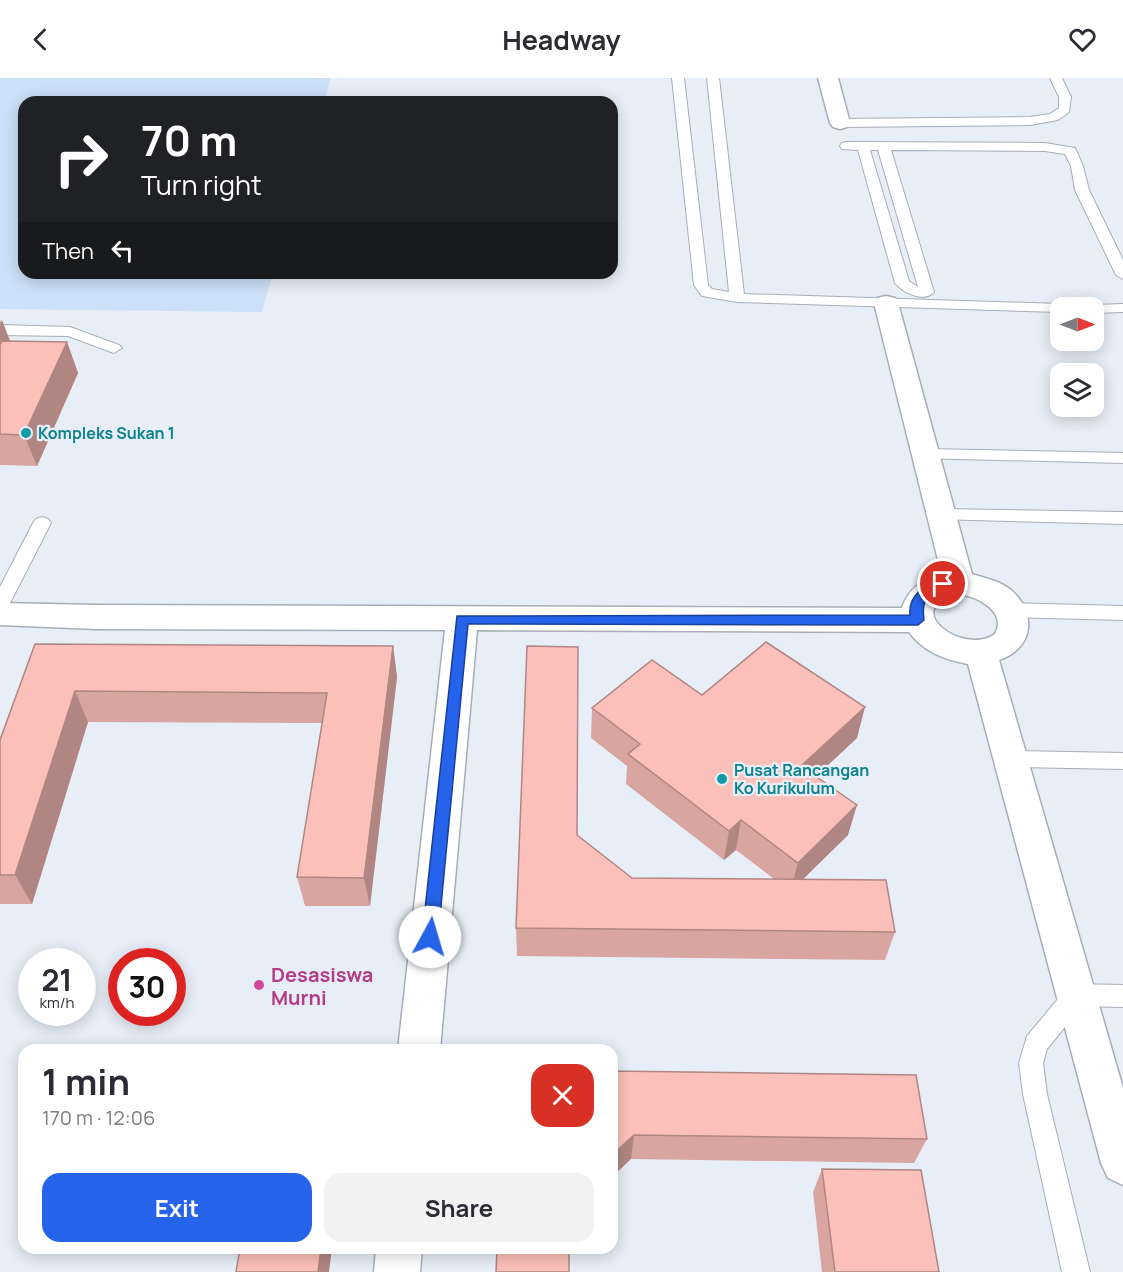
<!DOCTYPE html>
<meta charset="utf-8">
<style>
body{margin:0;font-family:Manrope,sans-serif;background:#f2f2f3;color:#2b2b33;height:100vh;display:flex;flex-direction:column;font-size:22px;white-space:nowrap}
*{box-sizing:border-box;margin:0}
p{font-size:20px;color:#7c7c81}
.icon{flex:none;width:33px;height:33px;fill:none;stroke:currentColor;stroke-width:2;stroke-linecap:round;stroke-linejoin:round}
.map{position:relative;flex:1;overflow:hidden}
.drawer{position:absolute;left:18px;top:966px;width:600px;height:210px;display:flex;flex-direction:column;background:#fff;border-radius:18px;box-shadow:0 3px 15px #0003}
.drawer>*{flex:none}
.hud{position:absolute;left:18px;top:18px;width:600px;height:183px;border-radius:18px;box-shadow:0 3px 15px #0003;background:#202124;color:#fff;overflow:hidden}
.needle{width:39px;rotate:90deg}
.controls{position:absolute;left:1050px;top:219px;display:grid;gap:12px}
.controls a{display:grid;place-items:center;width:54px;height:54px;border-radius:12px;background:#fff;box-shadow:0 3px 15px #0003;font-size:30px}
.speed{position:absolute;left:18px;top:870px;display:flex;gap:12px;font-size:30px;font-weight:700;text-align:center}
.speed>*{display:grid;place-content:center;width:78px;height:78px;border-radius:50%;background:#fff;box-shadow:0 3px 15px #0003;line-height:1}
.speed small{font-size:15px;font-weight:400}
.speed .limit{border:9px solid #d22;background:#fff;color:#111}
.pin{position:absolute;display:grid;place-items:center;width:51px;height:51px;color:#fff;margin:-26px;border:3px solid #fff;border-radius:50%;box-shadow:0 2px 6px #0007}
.me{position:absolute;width:66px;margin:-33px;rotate:6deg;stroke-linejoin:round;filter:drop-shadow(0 0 4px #0008)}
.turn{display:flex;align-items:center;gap:21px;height:126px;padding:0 24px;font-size:27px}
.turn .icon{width:78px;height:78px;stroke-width:2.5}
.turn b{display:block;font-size:42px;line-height:51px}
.then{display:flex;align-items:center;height:57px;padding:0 24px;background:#0003;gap:12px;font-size:22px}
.round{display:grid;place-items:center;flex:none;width:63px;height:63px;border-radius:18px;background:#f2f2f3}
.summary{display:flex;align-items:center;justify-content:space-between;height:102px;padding:0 24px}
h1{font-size:36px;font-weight:700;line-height:45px}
.cta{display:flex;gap:12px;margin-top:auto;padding:12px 24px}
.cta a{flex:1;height:69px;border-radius:18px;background:#2563eb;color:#fff;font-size:24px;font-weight:700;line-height:69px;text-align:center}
.cta a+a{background:#f2f2f3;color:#2b2b33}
header{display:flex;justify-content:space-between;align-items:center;height:78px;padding:0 24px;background:#fff;font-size:27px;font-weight:700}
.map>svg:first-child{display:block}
.green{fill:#cce0f8}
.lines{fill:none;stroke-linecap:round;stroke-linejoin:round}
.service-casing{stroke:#a7aeb7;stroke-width:2}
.minor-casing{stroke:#a7aeb7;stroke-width:3}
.service{fill:#fff;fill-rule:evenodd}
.minor{fill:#fff;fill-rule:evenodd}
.wall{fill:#d9a5a0}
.shaded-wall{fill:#b08682}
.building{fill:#fcc0ba;stroke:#b08682;stroke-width:1.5}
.route{fill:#2563eb;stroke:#184099;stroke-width:1.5}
.culture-dot{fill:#0f9aa8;stroke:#e7eef7;stroke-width:2}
.hotel-dot{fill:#d1479c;stroke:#e7eef7;stroke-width:2}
.labels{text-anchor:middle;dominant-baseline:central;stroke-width:4.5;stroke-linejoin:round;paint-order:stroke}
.culture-label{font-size:16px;font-weight:bold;fill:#0d838f;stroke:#e7eef7;text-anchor:start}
.near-hotel-label{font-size:20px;font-weight:bold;fill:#b23c85;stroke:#e7eef7;text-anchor:start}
</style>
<header><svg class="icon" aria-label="back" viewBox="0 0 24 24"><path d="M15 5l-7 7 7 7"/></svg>Headway<svg class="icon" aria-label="heart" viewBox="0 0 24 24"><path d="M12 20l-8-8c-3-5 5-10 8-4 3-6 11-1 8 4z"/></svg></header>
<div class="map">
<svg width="1123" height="1194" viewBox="0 0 1123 1194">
<rect width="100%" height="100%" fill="#e7eef7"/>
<path class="green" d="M0,0H331L324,24H24V195H273L262,234L0,231Z"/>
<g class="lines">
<g class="service-casing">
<g id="service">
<path d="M672,0H684L708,207L712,211L729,214L707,0H719L744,216L1060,226L1067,230H1060V234L737,224L702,218L694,207Z"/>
<path d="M1050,0H1062L1071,19L1069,34L1058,42L1030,47L840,49L834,45L840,41L1030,39L1050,36L1059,30V19Z"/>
<path d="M846,64L1045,65L1075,70L1083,88L1089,112L1123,182V201L1116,197L1075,112L1071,88L1065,76L1045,73L891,72L934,214C924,225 903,215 895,205L858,72L842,71L840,68L842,65ZM870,72H878L918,209L909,203Z"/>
<path d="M1123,226V234L1094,235V230H1088L1094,227Z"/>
<path d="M0,247L70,249L119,267L122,270L114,275L68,258L0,257Z"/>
<path d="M926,371L1123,375V385L920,380L918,376L920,372Z"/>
<path d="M941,431L1123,434V446L935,441L932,437L935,433Z"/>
<path d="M42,439L48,441L51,445L9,527L7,532L0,534V509L33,445L36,441Z"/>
<path d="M1010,525L1123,528V542L1010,539L1003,537L1001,532L1003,527Z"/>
<path d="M1011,673L1123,675V691L1011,689L1004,687L1001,681L1004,675Z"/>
<path d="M1076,906L1123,907V929L1082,928L1047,971L1043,985L1047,1016L1090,1194H1062L1023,1016L1019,985L1027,958L1068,909Z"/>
</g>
</g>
<g class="minor-casing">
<g id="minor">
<path d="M818,0H838L850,45L847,49L840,51L833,49L830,45Z"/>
<path d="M886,218L895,220L898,225L972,496C985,500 1000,503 1011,512C1038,536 1033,571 999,582L1123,1010V1107L1108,1100L1101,1085L968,586C943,581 924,574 909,554L477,552L440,972H398L445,552L96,551L0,547V525L96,527L902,530C909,510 921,502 942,498L874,225L877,220ZM959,516C978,519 1007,533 995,556C963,579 897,529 959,516Z"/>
<path d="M376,1170H422L420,1194H374Z"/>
</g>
</g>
<use href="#service" class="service"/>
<use href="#minor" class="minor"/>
</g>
<g class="wall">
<path d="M0,242L10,263L67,264L78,295L37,388L0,387Z"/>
<path d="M35,566L393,568L397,599L370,828H305L297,799L322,645L88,644L32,826H0V662Z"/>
<path d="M702,617L857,660L816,698L848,757L803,801L895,854L885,882L517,878L516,850L577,757L632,800L774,801L736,772L724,782L626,706L627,688L591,660L592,630Z"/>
<path d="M612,993L927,1061L914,1085L631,1081Z"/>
<path d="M822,1091L939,1194H822L813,1114Z"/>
</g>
<g class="shaded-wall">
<path d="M2,242L14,273L0,300V246Z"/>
<path d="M67,264L78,295L37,388L24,357Z"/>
<path d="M393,568L397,599L370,828L364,800Z"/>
<path d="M75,613L88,644L32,826L15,797Z"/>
<path d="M865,629L857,660L795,718L801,688Z"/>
<path d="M857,727L848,757L790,814L798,785Z"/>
<path d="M741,742L736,772L724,782L729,753Z"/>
<path d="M634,1057L631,1081L612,1099V1077Z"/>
<path d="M321,1170H332L329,1194H318Z"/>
</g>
<g class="building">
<path d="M2,263L67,264L24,357L0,356V267Z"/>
<path d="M766,564L865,629L801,688L857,727L798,785L741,742L729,753L628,676L640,666L592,630L652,582L702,617Z"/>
<path d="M35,566L393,568L364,800L297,799L327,615L75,613L15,797H0V662Z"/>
<path d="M527,568L578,569L577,757L632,800L886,802L895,854L516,850Z"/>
<path d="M612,993L916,997L927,1061L634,1057L612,1077Z"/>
<path d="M822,1091L921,1092L939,1194H835Z"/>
<path d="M240,1170H321L318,1194H236Z"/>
<path d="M497,1170H569V1194H496Z"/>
</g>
<path class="route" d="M943,502L949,506C936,522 920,511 924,542L918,547L468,546L438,859L436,864L430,866L425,864L422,859L457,538L910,537C908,516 925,507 943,502Z"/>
<g class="culture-dot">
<circle cx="26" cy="355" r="6"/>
<circle cx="722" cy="701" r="6"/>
</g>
<circle class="hotel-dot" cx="259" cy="907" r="6"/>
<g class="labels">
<g class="culture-label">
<text x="38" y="355">Kompleks Sukan 1</text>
<text x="734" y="692">Pusat Rancangan<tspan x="734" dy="18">Ko Kurikulum</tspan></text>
</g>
<g class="near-hotel-label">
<text x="271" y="896">Desasiswa<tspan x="271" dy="23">Murni</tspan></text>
</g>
</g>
</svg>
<div class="controls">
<a><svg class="needle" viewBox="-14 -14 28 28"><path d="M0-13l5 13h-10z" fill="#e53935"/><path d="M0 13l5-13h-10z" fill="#7c7c81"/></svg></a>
<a><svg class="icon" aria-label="layers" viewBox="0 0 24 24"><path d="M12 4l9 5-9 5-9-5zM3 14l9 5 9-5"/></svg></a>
</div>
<div class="speed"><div>21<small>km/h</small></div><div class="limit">30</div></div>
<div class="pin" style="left:943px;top:506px;background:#d93025"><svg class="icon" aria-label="arrive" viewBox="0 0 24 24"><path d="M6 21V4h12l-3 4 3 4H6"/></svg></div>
<svg class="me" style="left:430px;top:859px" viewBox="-20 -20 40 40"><circle r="19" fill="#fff"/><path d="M0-13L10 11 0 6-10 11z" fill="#2563eb"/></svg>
<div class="hud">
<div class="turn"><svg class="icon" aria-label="right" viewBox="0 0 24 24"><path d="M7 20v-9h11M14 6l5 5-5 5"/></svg><div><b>70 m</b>Turn right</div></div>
<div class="then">Then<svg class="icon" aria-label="left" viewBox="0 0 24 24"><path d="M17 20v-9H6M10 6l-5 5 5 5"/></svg></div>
</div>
<section class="drawer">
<div class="summary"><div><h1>1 min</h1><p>170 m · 12:06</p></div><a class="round" style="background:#d93025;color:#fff"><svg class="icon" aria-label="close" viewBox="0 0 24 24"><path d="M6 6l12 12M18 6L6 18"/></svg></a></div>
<div class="cta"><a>Exit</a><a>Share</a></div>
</section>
</div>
